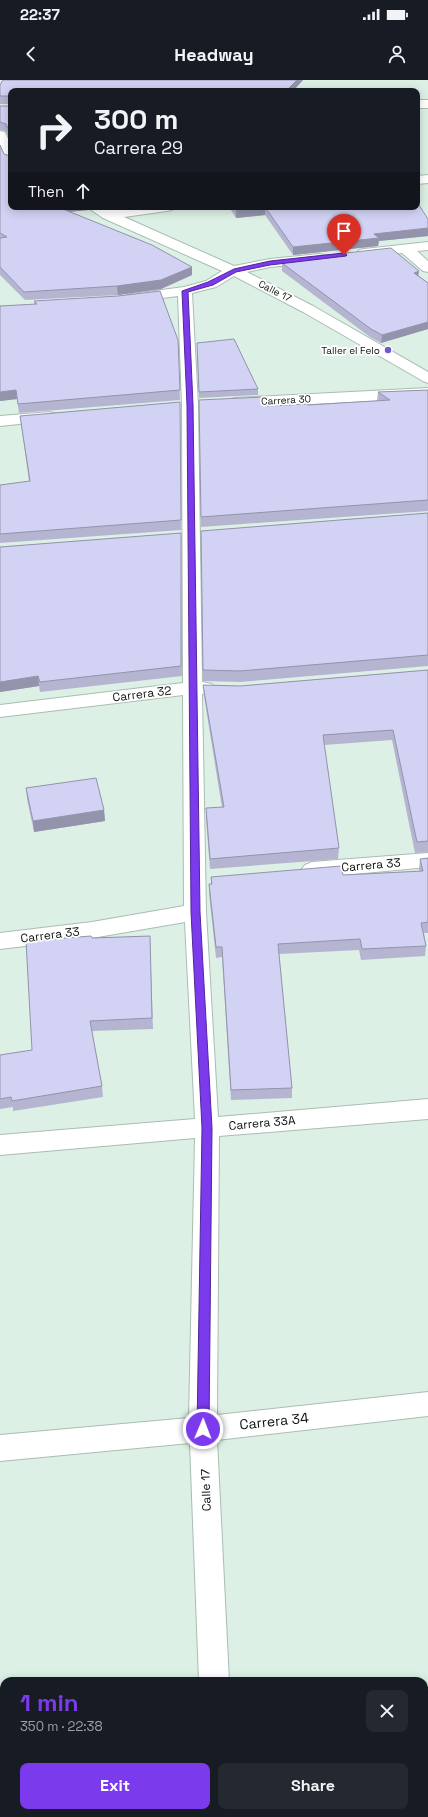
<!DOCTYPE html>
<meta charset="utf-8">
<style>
body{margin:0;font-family:"Space Grotesk",sans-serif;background:#242831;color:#f1f3f6;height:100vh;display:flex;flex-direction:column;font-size:15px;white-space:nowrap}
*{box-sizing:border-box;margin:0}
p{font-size:13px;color:#9ea1a6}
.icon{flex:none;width:22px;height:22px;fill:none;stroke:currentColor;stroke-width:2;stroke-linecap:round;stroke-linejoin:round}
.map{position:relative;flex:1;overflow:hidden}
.drawer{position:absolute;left:0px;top:1597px;width:428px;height:140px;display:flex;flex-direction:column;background:#171b24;border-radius:12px 12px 0 0;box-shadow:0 2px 10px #0003}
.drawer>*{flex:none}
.hud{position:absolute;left:8px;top:8px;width:412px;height:122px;border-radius:8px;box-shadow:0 2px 10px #0003;background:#171b24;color:#f1f3f6;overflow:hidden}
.pin{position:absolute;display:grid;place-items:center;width:34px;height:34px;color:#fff;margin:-41px -17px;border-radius:50% 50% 50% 0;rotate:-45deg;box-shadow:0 0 4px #0007}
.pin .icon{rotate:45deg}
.me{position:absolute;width:44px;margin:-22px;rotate:1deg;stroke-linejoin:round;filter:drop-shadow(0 0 3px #0008)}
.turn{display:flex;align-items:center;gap:14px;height:84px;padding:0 20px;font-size:18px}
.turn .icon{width:52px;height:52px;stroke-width:2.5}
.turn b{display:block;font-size:28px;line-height:34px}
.then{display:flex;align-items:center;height:38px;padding:0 20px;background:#0003;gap:8px;font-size:15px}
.round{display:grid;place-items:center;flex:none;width:42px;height:42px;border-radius:8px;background:#242831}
.summary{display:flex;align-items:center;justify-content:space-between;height:68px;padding:0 20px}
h1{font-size:24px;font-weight:600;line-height:30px;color:#7c3aed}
.primary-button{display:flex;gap:8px;margin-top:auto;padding:8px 20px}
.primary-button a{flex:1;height:46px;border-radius:8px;background:#7c3aed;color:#fff;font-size:16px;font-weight:600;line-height:46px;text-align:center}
.primary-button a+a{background:#242831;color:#f1f3f6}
.status{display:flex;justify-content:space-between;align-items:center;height:28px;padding:0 20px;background:#171b24;direction:ltr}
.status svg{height:11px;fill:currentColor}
header{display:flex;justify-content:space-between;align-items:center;height:52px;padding:0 20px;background:#171b24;font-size:18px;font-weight:600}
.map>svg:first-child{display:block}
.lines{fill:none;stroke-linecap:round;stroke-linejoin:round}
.minor-casing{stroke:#aabdb2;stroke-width:2}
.minor{fill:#fff;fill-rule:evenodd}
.wall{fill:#b5b5d2}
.shaded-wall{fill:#9393ab}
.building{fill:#d2d2f4;stroke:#9393ab}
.route{fill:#7c3aed;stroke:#51269a}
.poi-dot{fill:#6c5ad4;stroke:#fff;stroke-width:1.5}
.labels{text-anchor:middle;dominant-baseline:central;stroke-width:3.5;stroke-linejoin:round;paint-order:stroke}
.far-street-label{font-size:10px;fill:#0b120e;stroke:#fff}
.far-poi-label{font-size:10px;fill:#0b120e;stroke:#fff;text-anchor:end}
.street-label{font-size:12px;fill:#0b120e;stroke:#fff}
.near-street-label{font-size:14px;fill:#0b120e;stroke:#fff}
</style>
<div class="status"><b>22:37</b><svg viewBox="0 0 49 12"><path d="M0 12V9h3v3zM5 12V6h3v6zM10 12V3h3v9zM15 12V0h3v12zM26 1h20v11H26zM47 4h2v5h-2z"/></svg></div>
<header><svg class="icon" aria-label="back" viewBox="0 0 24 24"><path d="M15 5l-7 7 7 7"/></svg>Headway<svg class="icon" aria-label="person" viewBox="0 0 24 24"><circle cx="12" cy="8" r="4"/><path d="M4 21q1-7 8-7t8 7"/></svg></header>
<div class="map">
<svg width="428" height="1737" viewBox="0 0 428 1737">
<rect width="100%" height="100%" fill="#dcf0e5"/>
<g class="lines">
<g class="minor-casing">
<g id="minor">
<rect x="417" y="20" width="11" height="8"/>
<path d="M0,51L5,52L11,65V82L6,81L0,68Z"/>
<path d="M428,95V103L417,104V96Z"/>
<path d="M87,127H104L111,130L137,127H174L172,130L167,131L124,137L234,186L270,179L319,174L324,175L326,178L324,181L319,182L270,187L247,192L313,226L428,292V303L423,301L303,232L234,196L216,207L192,213L198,325L202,602L212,604L215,608L212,612L202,614L206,832L218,1037L428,1019V1039L219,1056L217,1335L428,1312V1336L217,1360L229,1601H199L190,1363L0,1381V1355L189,1338L195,1058L0,1075V1055L195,1039L185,842L92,858L0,869V853L92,842L184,826L183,615L0,637V625L183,603L182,325L178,216L132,222L127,221L125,218L127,215L132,214L184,207L206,201L222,191L103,138Z"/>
<path d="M428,162V170L417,171L428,181V192L423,191L402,173L364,177L359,176L357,173L359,170L364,169Z"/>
<path d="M428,308V318L235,328L229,326L227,323L229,320L235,318Z"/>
<path d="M50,332L56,334L58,337L56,340L0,346V336Z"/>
<path d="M428,773V787L312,798L305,795L301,790L305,785L312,782Z"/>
<rect x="203" y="1733" width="32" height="4"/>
</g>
</g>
<use href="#minor" class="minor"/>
</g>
<g class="wall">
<path d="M303,0L293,11H11V24H0V5Z"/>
<path d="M0,26H11V62L6,51L0,50Z"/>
<path d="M0,65L11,127H89V130L70,132L192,195L161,209L118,215L25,220L0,195Z"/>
<path d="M229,127H417L428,139V156L379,161L378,166L293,175L265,135L236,138Z"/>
<path d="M282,183L419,196L428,203V249L381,263L370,257L282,191Z"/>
<path d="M34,221L178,260L180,320L19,333L17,319L0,321L34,224Z"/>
<path d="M197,269L258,309V315L199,318Z"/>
<path d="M428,310V431L201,447L199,320L267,326L308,325L377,321L378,312Z"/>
<path d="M180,322L181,450L0,463V405L29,401L20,336Z"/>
<path d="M428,433V586L240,602L203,601L201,451Z"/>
<path d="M181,453L182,596L40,612L39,606L0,612V467Z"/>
<path d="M428,590V772L415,773L392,660L324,665L339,768L338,779L210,789L206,739V728H222L204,616L203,605L240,606Z"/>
<path d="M26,708L104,730L105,741L34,752L27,719Z"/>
<path d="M428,778V853H424L426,866L425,876L361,880L359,870L279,874L292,1008V1018L231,1020L222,877L216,878L209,814V804H211V797L343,795L419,791V789L420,779Z"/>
<path d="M150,856L153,949L92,951L102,1006L103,1017L13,1031V1027L0,1029V975L32,970L92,858Z"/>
</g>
<g class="shaded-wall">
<path d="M297,0H303L293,11H286Z"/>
<path d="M54,127H89V130L54,133Z"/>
<path d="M265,127V135L236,138V130Z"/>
<path d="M428,148V156L379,161L378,166L293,175V167L374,154Z"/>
<path d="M192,187V195L161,209L118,215L117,206Z"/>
<path d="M419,191L418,199L414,193Z"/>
<path d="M428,242V249L381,263L382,255Z"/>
<path d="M16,310L17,319L0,321V312Z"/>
<path d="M38,596L39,606L0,612V602Z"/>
<path d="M104,730L105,741L34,752L33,741Z"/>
</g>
<g class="building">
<path d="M3,0H297L286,11H11V16H0V5Z"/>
<path d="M0,26H11V55L6,44L0,42Z"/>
<path d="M0,65L4,74L10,76L11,75V127H58L152,165L192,187L161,200L117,206L24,212L0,187V158L7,157L0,153Z"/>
<path d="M417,122L428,139V148L374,154L379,158L293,167L265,127H417Z"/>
<path d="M234,127H265L236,130Z"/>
<path d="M391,168L419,191L414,193L428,203V242L382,255L371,249L282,183L301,178Z"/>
<path d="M160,211L178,260L180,310L18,324L16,310L0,312V226L37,224L34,221L118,216Z"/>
<path d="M234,259L258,309L199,312L197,263Z"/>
<path d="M428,310V420L201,437L199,320L264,317L267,326L307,324L308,325L390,320L378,312Z"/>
<path d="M180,322L181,440L0,454V405L30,401L20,336Z"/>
<path d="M428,433V575L240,591L203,590L201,451Z"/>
<path d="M181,453V586L40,602L38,596L0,602V467Z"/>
<path d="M428,590V761L417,762L393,650L323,655L339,768L210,779L206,728L224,727L203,605L240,606Z"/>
<path d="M96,698L104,730L33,741L26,708Z"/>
<path d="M428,778V842L421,843L426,866L362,869L360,859L278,864L292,1008L231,1010L222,867H216L209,804H212L211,797L341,786L343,795L423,791L420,779Z"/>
<path d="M91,856L92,858L150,856L152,938L90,941L102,1006L12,1021L11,1017L0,1019V975L32,970L26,861Z"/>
</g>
<path class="route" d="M344,173L347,175L346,176L270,185L236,192L213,205L188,212L193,325L200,832L212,1048L209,1349L207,1353L203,1355L199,1353L197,1349L202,1048L191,832L187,325L182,211L208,202L234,189L270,181Z"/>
<circle class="poi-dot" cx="388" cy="270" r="4"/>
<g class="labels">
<g class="far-street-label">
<text transform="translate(275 211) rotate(27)">Calle 17</text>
<text transform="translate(286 320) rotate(-3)">Carrera 30</text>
</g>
<g class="far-poi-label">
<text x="380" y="270">Taller el Felo</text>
</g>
<g class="street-label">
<text transform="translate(142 614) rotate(-7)">Carrera 32</text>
<text transform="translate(371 785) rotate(-5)">Carrera 33</text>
<text transform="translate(50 855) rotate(-7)">Carrera 33</text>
<text transform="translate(262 1043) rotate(-5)">Carrera 33A</text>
<text transform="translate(206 1410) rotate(-92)">Calle 17</text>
</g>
<g class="near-street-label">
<text transform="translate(274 1341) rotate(-6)">Carrera 34</text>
</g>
</g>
</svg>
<div class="pin" style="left:344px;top:175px;background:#d93025"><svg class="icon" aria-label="arrive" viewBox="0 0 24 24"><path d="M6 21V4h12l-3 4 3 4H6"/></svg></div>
<svg class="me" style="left:203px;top:1349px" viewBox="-20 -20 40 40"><circle r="17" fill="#7c3aed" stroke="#fff" stroke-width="3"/><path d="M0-11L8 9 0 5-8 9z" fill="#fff"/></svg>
<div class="hud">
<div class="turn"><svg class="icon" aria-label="right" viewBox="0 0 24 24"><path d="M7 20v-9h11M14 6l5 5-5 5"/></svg><div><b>300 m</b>Carrera 29</div></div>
<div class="then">Then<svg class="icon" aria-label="ahead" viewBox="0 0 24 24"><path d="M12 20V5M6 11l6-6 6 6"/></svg></div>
</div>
<section class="drawer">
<div class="summary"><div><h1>1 min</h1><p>350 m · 22:38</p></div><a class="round"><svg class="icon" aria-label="close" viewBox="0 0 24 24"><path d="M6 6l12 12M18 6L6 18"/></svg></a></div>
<div class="primary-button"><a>Exit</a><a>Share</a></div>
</section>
</div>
